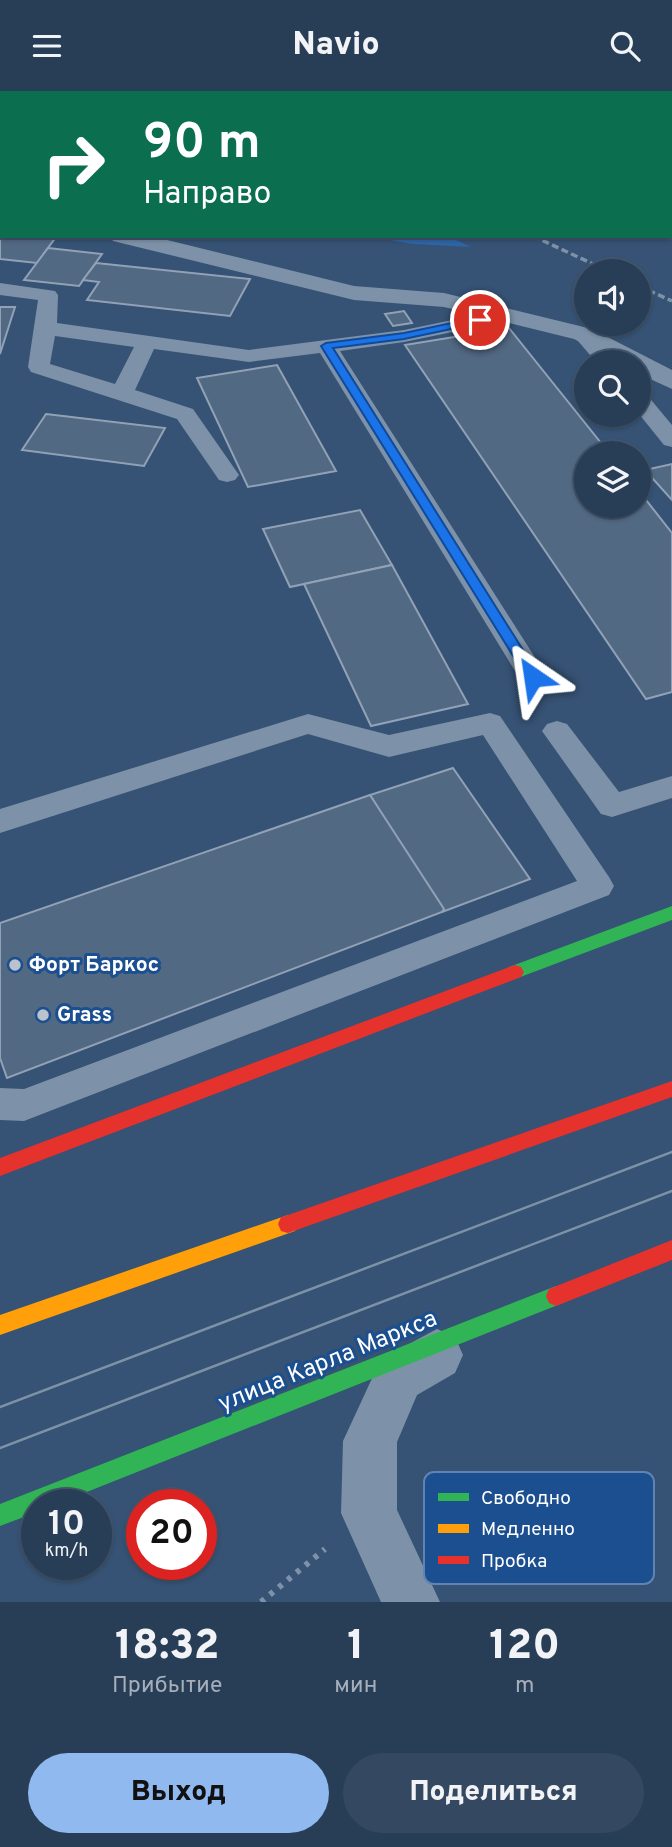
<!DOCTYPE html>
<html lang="ru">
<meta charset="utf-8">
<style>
body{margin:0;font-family:Overpass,sans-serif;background:#344961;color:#f1f3f6;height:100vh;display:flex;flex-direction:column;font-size:26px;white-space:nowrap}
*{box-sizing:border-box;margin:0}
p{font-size:23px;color:#a5aeba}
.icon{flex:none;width:38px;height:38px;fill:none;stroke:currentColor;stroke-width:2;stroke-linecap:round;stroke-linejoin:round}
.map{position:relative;height:1511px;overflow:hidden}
.side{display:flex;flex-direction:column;background:#283e57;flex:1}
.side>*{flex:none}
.hud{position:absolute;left:0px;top:0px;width:672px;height:147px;box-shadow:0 2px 5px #0004,0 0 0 2px #44576d;background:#0b6e4f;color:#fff;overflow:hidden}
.controls{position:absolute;left:574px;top:168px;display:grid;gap:14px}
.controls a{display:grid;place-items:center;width:77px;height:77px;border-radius:50%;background:#283e57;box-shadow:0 2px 5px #0004,0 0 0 2px #44576d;font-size:35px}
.speed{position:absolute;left:21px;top:1398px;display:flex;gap:14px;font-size:35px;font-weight:700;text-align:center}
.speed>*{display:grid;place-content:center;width:91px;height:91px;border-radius:50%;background:#283e57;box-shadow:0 2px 5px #0004,0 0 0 2px #44576d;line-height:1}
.speed small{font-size:18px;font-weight:400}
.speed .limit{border:10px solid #d22;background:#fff;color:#111}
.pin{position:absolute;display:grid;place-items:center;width:60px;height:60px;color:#fff;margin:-30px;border:4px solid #fff;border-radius:50%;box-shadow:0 2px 7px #0007}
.me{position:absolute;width:77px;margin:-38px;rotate:328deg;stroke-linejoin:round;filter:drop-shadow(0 0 5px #0008)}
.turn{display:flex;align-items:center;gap:24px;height:147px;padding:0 28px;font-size:32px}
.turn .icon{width:91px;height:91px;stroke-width:2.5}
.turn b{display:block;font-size:49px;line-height:60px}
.eta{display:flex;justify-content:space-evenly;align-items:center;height:119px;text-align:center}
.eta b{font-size:42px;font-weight:800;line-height:49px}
.cta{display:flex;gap:14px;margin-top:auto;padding:14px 28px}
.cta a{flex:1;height:80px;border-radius:42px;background:#90b9f0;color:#111;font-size:28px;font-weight:800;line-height:80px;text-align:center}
.cta a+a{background:#344961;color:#f1f3f6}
header{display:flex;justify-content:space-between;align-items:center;height:91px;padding:0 28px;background:#283e57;font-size:32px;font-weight:800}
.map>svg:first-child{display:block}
.green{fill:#2f66a5}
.building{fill:#526984;stroke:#92a2b6;stroke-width:2}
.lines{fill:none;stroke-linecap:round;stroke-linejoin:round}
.path-far1{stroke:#7d92a8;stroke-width:2.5;stroke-dasharray:2 3.5;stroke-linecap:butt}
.path{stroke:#7d92a8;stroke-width:6;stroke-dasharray:4.5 7;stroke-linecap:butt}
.lane{fill:#7d92a8;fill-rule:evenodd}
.street{fill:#7d92a8;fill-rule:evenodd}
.fast{fill:#30b455;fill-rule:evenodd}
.slow{fill:#ff9f0a;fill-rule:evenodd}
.jam{fill:#e5322d;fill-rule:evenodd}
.tram{stroke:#7e92a7;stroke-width:2.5}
.rail{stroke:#7e92a7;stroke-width:3.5;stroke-dasharray:7 3.5;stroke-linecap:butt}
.route{fill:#1a73e8;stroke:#114b97;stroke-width:2}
.poi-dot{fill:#b9c2ce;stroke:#1b4f8f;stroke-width:2.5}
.labels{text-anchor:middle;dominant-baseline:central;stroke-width:6;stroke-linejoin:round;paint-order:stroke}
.poi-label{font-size:21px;font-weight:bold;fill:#fff;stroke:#1b4f8f;text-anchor:start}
.near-street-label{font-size:24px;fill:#fff;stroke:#1b4f8f}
.key{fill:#1b4f8f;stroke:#5f84b1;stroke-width:2}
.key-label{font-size:19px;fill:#fff}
</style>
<header><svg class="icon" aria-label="menu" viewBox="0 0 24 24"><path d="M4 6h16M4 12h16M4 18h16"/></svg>Navio<svg class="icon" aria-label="search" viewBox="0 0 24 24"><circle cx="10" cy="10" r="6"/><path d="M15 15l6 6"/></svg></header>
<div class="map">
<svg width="672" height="1511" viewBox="0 0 672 1511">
<rect width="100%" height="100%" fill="#365274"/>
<path class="green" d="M368,145H448L471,156L412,153Z"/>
<g class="building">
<path d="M0,140L2,145L56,146L37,172L0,168Z"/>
<path d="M48,157L102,163L79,195L24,189Z"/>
<path d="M96,172L250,188L230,225L87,209L99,191L83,189Z"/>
<path d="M0,216H15L0,263Z"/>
<path d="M404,220L412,232L393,235L385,223Z"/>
<path d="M509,237L609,362H586V415H639V400L672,442V601L646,608L405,254Z"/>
<path d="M277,274L336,380L248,396L197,287Z"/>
<path d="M46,323L165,337L144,375L22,359Z"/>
<path d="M672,373V409L645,379Z"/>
<path d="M360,419L392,474L290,496L263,438Z"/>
<path d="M392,474L468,613L371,635L304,493Z"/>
<path d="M453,677L530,788L442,821L370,704Z"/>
<path d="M370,704L444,818L442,821L7,987L0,967V832Z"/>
</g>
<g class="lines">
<path class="path-far1" d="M36,0L42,2"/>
<path class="path" d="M261,1511L325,1458"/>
<g class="lane">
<path d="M0,192L55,200L58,204L57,232L249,259L404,239L506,218L513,220L516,224L513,228L506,230L404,251L340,260L543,579L547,586L543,593L533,596L523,593L320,262L249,271L154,258L135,299L193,318L239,384L235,389L227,391L219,389L177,328L31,281L28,276L38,209L0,204ZM55,245L134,256L115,293L50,273Z"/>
<path d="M583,237L590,239L618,271H596L572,243L576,239Z"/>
<path d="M639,302L647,304L672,334V356L664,354L639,323Z"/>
<path d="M490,622L500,625L609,786L614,795L609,804L24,1030L0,1029V997L24,998L577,790L483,644L389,666L308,643L0,742V718L308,623L389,644Z"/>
<path d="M557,630L567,633L619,701L672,685V707L612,726L601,723L542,640L547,633Z"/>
</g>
<g class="street">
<rect x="670" y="14" width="2" height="12"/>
<path d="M110,145H151L354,195L444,202L592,238L672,279V298L639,283V271H617L574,248L444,216L354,209L113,150Z"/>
<path d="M437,1238L455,1246L463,1264L455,1282L417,1304L397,1351V1419L440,1511H381L341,1422L343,1350L381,1268Z"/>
</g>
<g class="fast">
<path d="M672,815V829L515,888L509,886L506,881L509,876Z"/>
<path d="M556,1195L563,1198L566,1205L563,1212L54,1414H37V1421L0,1435V1413Z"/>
</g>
<path class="slow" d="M288,1124L295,1126L298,1133L295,1140L0,1244V1224Z"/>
<g class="jam">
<path d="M515,874L521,876L524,881L521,886L0,1085V1067Z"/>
<path d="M672,990V1006L288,1142L281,1140L278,1133L281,1126L288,1124Z"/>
<path d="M672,1149V1169L556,1215L549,1212L546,1205L549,1198Z"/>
</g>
<g class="tram">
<path d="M0,1316L672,1061"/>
<path d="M0,1357L672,1100"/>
</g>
<g class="rail">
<path d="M223,0L226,2"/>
<path d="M533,145L608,180"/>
<path d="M639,195L672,210"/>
</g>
</g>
<path class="route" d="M480,226L486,229L484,231L404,248L333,257L540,586L533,590L528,589L321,255L326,252L404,242Z"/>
<g class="poi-dot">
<circle cx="15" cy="874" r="7"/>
<circle cx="43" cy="924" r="7"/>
</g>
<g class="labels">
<g class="poi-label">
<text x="29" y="874">Форт Баркос</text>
<text x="57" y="924">Grass</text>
</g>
<g class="near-street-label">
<text transform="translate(328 1271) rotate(-22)">улица Карла Маркса</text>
</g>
</g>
<rect x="424" y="1381" width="230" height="112" rx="10" class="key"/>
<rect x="438" y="1402" width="31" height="8" fill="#30b455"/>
<rect x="438" y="1433" width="31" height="9" fill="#ff9f0a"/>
<rect x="438" y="1465" width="31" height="8" fill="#e5322d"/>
<g class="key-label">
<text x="481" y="1413">Свободно</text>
<text x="481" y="1444">Медленно</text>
<text x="481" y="1476">Пробка</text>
</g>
</svg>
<div class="controls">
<a><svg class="icon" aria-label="sound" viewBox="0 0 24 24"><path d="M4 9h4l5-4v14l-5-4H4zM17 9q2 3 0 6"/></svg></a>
<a><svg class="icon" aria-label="search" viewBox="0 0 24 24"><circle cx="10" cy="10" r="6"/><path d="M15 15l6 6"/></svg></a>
<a><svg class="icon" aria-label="layers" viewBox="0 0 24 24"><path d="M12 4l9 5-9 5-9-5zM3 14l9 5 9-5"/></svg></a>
</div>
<div class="speed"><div>10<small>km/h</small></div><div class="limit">20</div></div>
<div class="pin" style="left:480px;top:229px;background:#d93025"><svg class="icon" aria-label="arrive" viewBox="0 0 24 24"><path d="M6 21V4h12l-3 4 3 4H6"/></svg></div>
<svg class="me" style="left:533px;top:586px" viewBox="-20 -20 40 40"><path d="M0-17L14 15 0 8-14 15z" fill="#1a73e8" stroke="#fff" stroke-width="4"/></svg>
<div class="hud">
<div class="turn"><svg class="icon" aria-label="right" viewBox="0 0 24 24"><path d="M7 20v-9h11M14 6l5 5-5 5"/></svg><div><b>90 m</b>Направо</div></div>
</div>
</div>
<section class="side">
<div class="eta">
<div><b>18:32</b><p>Прибытие</p></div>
<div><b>1</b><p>мин</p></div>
<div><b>120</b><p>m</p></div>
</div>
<div class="cta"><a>Выход</a><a>Поделиться</a></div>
</section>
